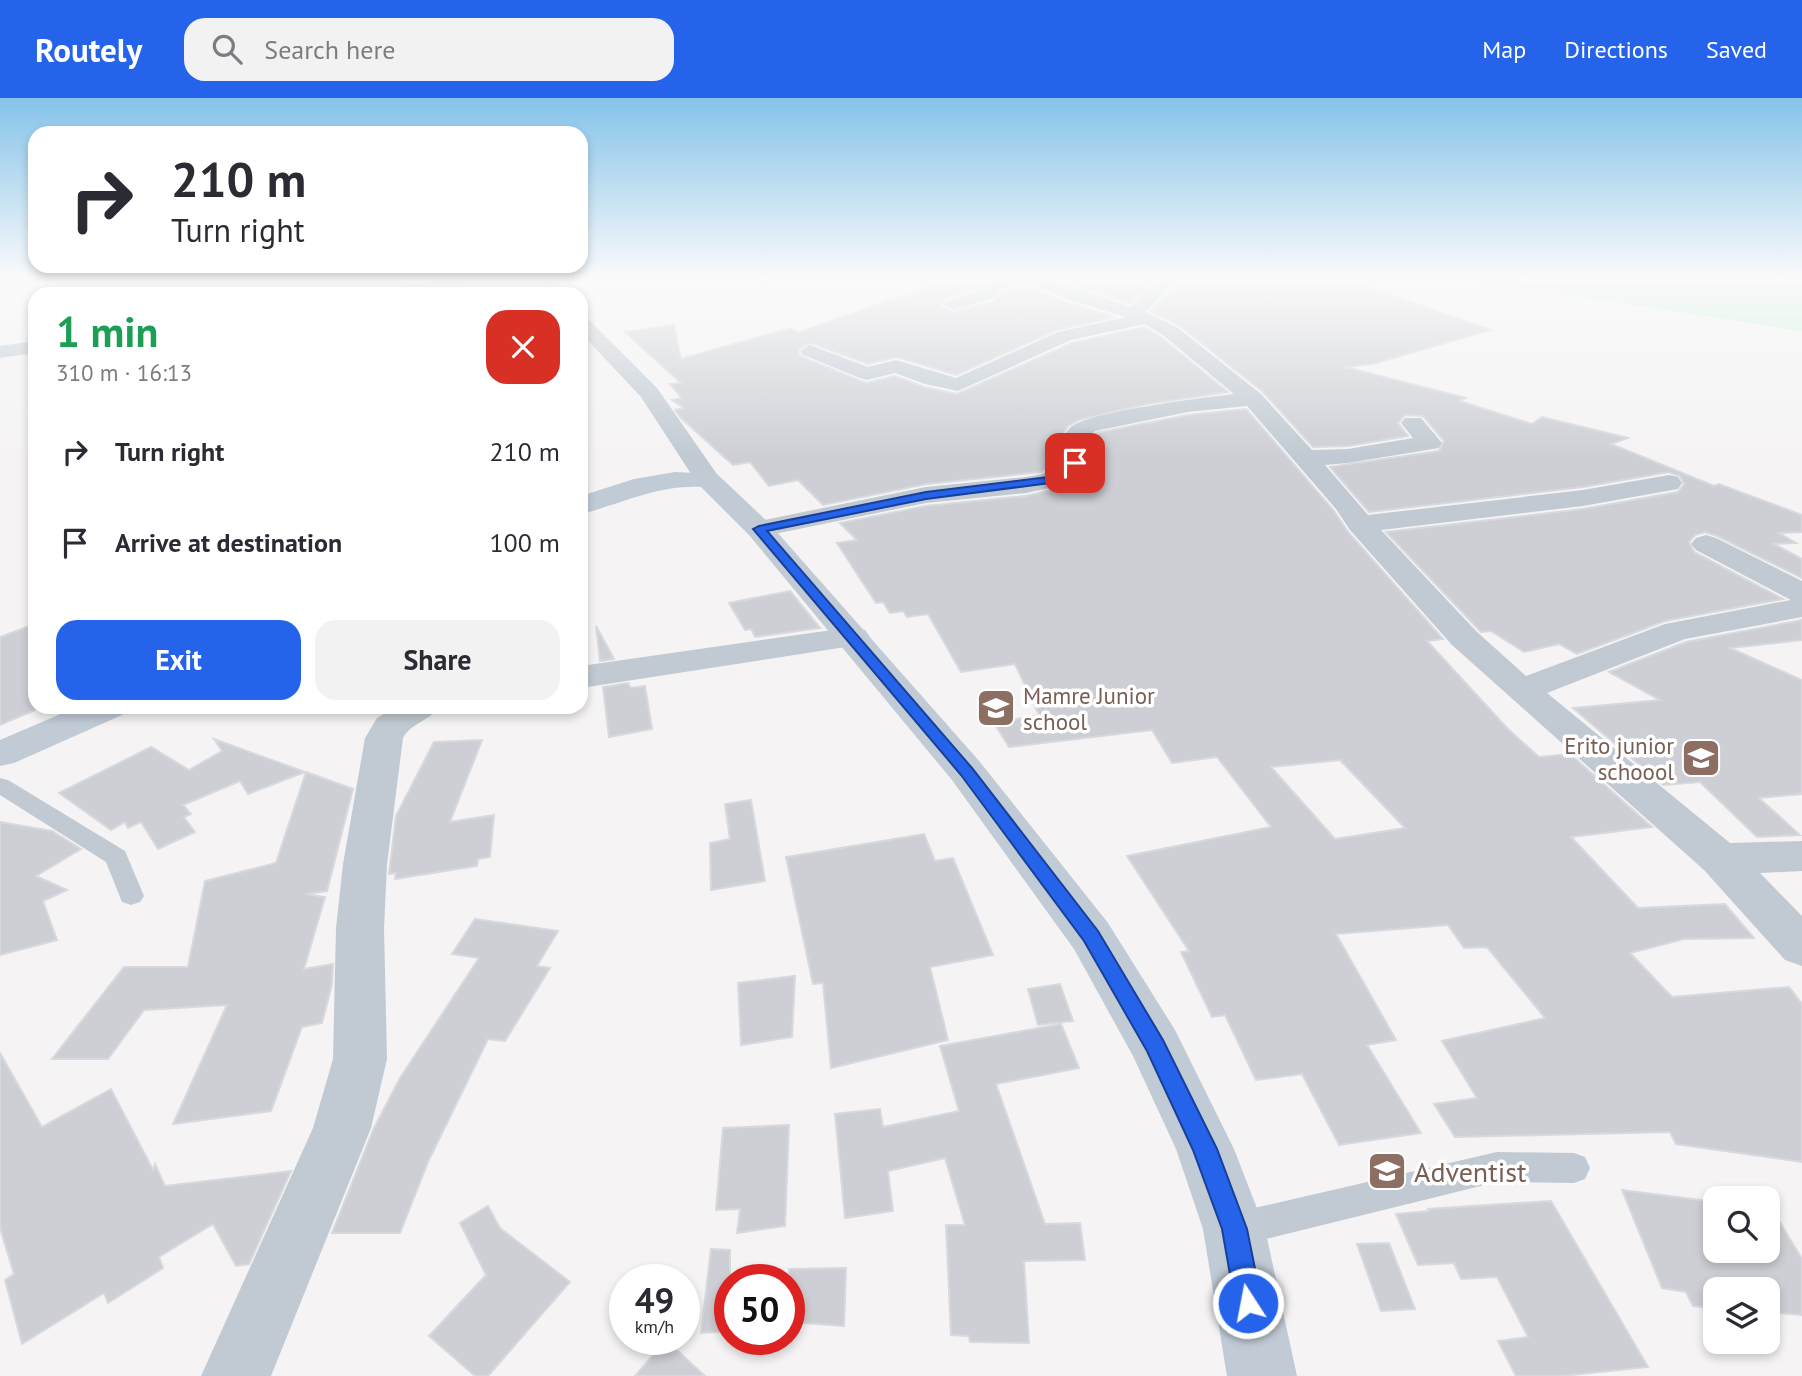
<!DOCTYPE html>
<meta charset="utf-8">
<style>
body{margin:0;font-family:"PT Sans",sans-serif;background:#f2f2f3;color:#2b2b33;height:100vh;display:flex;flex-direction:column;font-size:26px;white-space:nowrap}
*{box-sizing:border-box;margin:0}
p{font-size:23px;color:#7c7c81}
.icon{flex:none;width:38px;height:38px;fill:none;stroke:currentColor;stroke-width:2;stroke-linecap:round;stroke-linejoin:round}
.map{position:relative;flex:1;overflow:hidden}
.panel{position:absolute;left:28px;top:189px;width:560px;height:427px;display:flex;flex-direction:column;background:#fff;border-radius:21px;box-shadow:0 4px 10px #0003}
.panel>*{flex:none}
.guide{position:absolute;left:28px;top:28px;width:560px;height:147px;border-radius:21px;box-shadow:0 4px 10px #0003;background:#fff;color:#2b2b33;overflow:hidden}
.controls{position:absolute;left:1703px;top:1088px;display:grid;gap:14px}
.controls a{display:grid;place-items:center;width:77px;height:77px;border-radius:14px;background:#fff;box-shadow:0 4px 10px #0003;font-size:35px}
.speed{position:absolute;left:609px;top:1166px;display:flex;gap:14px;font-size:35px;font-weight:700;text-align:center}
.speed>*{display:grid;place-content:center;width:91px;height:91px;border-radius:50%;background:#fff;box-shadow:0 4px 10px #0003;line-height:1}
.speed small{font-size:18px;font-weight:400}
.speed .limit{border:10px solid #d22;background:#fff;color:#111}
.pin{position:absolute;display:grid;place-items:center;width:60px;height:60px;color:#fff;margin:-30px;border-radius:14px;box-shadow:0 4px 10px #0006}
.me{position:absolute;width:77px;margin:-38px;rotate:349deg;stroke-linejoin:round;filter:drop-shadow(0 0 5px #0008)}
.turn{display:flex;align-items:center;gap:24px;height:147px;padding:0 28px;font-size:32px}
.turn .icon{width:91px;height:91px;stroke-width:2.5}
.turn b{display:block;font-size:49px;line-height:60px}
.round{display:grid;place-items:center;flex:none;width:74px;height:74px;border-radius:21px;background:#f2f2f3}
.overview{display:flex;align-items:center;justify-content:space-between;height:119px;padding:0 28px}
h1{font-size:42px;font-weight:700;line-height:52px;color:#1e9e55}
.action{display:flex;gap:14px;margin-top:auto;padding:14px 28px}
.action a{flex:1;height:80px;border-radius:21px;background:#2563eb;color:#fff;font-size:28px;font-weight:700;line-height:80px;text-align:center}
.action a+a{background:#f2f2f3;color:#2b2b33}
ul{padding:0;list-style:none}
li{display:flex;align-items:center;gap:21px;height:91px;padding:0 28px}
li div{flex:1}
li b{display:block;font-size:26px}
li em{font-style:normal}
header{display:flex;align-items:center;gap:42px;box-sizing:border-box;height:98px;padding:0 35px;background:#2563eb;color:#fff}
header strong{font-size:33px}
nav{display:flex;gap:38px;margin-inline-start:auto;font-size:24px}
.search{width:490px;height:63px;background:#f2f2f3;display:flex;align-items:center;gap:18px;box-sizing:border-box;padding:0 24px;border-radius:21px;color:#7c7c81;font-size:26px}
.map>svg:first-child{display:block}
.green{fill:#c3f1d5}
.building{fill:#cdcfd5;stroke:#d7d9de;stroke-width:2;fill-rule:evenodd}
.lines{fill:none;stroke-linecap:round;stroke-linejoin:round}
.lane{fill:#c1cad2;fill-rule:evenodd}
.street{fill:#c1cad2;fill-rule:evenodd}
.secondary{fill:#c1cbd6;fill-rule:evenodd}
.route{fill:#2563eb;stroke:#184099;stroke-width:2}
.labels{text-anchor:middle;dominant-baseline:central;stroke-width:7;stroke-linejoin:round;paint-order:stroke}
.education-label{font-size:23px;fill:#785e54;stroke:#fff;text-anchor:start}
.near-education-label{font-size:28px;fill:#785e54;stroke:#fff;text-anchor:start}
</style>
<header>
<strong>Routely</strong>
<div class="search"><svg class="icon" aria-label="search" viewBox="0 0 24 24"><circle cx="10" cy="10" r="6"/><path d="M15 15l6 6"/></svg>Search here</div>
<nav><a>Map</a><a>Directions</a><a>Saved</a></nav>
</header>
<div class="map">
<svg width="1802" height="1278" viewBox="0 0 1802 1278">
<rect width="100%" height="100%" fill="#f5f3f3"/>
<path class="green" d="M1475,180H1802V233L1490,185Z"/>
<g class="building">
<path d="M963,180H994L974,184L971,193L945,201L941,208L952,214L996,203L999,195L1028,188L1068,205L1116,219L1057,232L956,277L897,259L868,266L811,245L799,251L798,255L802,259L866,285L895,278L924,289L957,296L1072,245L1144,229L1162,240L1228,294L1147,306L1079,322L1068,328L1062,337L1058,363L1041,374L926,386L823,407L798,382L769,388L750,364L733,367L681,320L675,312L684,310L672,302L682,300L670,286L681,285L625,234L674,227L681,261L791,230L798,235L886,203Z"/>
<path d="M1054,180H1162L1148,188L1130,206Z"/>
<path d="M1189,180H1345L1490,232L1373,266L1345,269L1466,300L1459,303L1532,326L1542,319L1628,340L1611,346L1714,388L1719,386L1802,417V434L1779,435L1796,445L1774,446L1802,461V480L1717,438L1705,434L1695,437L1689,444L1694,454L1783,501L1665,523L1577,556L1559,546L1524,554L1491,533L1481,534L1386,434L1583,411L1678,394L1684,386L1680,378L1669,374L1583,389L1369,414L1330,369L1439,353L1444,343L1423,318L1405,317L1398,325L1408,338L1348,348L1313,349L1263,294L1180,228L1150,213L1167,196Z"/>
<path d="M1246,311L1334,413L1348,434L1443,541L1427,543L1508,631L1539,659L1570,656L1652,729L1571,739L1638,810L1725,806L1754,840L1684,841L1630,855L1672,899L1789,889L1802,906V1064L1676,1046L1670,1034L1455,1039L1434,1006L1477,1000L1442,943L1545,920L1487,849L1464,850L1448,827L1336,836L1396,942L1367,947L1421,1035L1339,1047L1302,976L1256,982L1225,917L1212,919L1181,854L1189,853L1127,758L1271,729L1217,659L1172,665L1152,632L1009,649L994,625L1039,617L1015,566L961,574L928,516L907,519L903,513L890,515L883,504L876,505L837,445L857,442L840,425L926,408L1026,398L1060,390L1088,371L1090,342L1096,335L1188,317ZM1340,662L1405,730L1335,741L1271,669Z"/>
<path d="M790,493L820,530L755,539L751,531L745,532L729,505Z"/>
<path d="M1802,522V542L1730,550L1802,582V696L1759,700L1800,737L1757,739L1700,684L1663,687L1573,610L1660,602L1609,574L1686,544Z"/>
<path d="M35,526V612L0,627V539Z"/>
<path d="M596,528L614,561L600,563Z"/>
<path d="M628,585L631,590L645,588L652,631L609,639L603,589Z"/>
<path d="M214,641L305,674L248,696L240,683L183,707L191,716L184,719L195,734L158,751L141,724L128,730L125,724L111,732L59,695L151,649L189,672L222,653Z"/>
<path d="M482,642L450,724L494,717L490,759L478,761L477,768L395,781L396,775L389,776L396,718L434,644Z"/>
<path d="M306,674L353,691L327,793L306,796L325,799L304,871L333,866L332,886L322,925L302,929L271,1013L173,1026L227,907L144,912L108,961H52L124,869H188L205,783L276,765Z"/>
<path d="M751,702L765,783L711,792L710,745L730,741L725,706Z"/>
<path d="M0,724L52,733L81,751L36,778L67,792L43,803L57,842L0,857Z"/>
<path d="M924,736L935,763L953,760L993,857L930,869L948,942L831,970L823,885L813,886L786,759Z"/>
<path d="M475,821L558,833L537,868L550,870L505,943L488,941L428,1064L400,1135H332L374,1030L400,980L479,860L452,856Z"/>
<path d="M795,878L792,939L741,947L738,885Z"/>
<path d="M1060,886L1073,923L1038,927L1028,891Z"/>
<path d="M1061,926L1079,970L996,986L1045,1126L1080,1125L1085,1162L1024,1163L1029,1245L970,1244L969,1238L951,1237L946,1127H965L945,1060L888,1073L893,1113L845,1120L835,1016L880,1011L883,1029L959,1013L940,948Z"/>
<path d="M0,955L42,1029L111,991L153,1072L155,1066L165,1088L291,1073L249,1166L236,1168L213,1126L159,1159L163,1170L108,1205L104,1195L22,1246L5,1182L14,1176L0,1130Z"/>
<path d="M789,1027L785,1128L737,1135L740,1111L716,1112L723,1030Z"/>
<path d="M1622,1092L1715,1104V1153H1768V1120L1778,1121L1802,1161V1217L1768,1214V1192H1715V1210L1693,1208L1686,1194L1662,1190Z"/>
<path d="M1551,1103L1648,1269L1562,1278H1516L1498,1243L1528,1239L1497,1179L1461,1181L1454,1165L1418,1167L1396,1116L1429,1113L1428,1111Z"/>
<path d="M488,1108L500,1130L570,1184L488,1278H475L429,1238L486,1177L460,1125Z"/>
<path d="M1389,1145L1415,1211L1381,1213L1357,1146Z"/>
<path d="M711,1151L730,1152V1233L701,1235Z"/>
<path d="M846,1170L844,1228L789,1224V1171Z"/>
<path d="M666,1242L705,1278H635Z"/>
</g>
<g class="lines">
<g class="lane">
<path d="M28,180H57L0,189V183Z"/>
<path d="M0,680L8,682L125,753L144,798L140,804L131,807L122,804L106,764L0,697Z"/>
<path d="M1497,1054L1574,1055L1585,1059L1590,1070L1585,1081L1574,1085L1497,1084L1237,1148L1225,1143L1220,1131L1225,1119L1237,1114Z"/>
</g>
<g class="street">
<path d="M454,180H495L487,185L415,196H375L383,191Z"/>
<path d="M531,180H548L562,196H545Z"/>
<path d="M1007,180H1045L1131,209C1150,187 1157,180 1186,180L1165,194L1146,214L1178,230L1261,296L1312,352L1348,351L1413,340L1401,325L1405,320H1421L1442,345L1439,350L1348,365L1325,367L1368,417L1583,392L1669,377L1678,379L1682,385L1678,391L1583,408L1381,432L1476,533L1526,578L1665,526L1791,502L1696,452L1691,446L1696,440L1706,437L1716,440L1802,483V519L1685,541L1547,595L1730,745L1802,743V773L1760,775L1802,818V868L1785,862L1704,772L1452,547L1350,432L1336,411L1247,308L1188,314L1095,333L1087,341L1086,369L1082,374L1059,388L1026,395L926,405L759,439L749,437L745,431L749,425L759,423L926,389L1026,379L1042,376L1061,365C1062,352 1060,340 1070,330C1085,314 1207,299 1234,296L1164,238L1145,226L1071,242L958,293L925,286L895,275L867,282L860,280L803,257L800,253L810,247L868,269L896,262L956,280L1058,234L1126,219L1069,202L1028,185L995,193L997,196L995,200L953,212L944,207L947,203L975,195L973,191L975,187Z"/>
<path d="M581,219L587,220L657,290L721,382L717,388L708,390L699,388L641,299L581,235Z"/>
<path d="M35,243V255L0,260V248Z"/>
<path d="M853,529L865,532L870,539L865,546L581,590V568Z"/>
<path d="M395,609H440C430,622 410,626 403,640L387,766L384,830L387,961L371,1030L271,1278H201L313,1030L333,961L336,830L343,766L365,640L377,620Z"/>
</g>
<g class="secondary">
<path d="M675,374L717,376L769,425L980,664L1108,825L1175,932L1234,1051L1265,1131L1297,1278H1227L1203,1131L1176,1051L1133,958L1074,851L952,682L749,437L701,389C656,387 622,406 581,416V398L634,381Z"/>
<path d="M77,609H128L122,617L14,665L0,668V642Z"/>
</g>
</g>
<linearGradient id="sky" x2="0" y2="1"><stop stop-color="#85c3ea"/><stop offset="0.5" stop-color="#fafafa"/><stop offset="1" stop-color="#fafafa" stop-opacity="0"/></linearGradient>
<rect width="1802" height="359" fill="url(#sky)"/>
<path class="route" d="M1071,362L1080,365L1071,375L1050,385L926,401L767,433L972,670L1098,833L1163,942L1217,1051L1247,1131L1262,1205L1258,1214L1248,1218L1239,1214L1235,1205L1222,1131L1193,1052L1147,953L1084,843L961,677L753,431L759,428L926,394L1048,379L1064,370Z"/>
<defs>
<g id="school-square" transform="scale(2.0125)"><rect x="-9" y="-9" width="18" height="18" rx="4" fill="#8d6e63" stroke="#fff"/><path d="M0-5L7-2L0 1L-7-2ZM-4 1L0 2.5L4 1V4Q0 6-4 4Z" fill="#fff"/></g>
</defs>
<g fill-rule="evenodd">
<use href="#school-square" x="996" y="610"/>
<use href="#school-square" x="1701" y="660"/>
<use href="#school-square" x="1387" y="1073"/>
</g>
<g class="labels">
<g class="education-label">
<text x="1023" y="597">Mamre Junior<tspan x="1023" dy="26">school</tspan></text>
<text x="1674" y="647" text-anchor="end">Erito junior<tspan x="1674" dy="26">schoool</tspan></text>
</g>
<g class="near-education-label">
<text x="1414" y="1073">Adventist</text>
</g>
</g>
</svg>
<div class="controls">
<a><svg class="icon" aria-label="search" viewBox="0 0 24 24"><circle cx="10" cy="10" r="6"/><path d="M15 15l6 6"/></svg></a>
<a><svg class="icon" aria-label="layers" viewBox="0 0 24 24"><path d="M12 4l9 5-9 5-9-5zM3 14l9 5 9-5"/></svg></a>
</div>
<div class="speed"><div>49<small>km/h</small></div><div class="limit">50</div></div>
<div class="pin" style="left:1075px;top:365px;background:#d93025"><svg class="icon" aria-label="arrive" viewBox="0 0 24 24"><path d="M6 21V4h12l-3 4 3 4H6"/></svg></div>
<svg class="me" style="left:1248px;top:1205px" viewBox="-20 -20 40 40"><circle r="17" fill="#2563eb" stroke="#fff" stroke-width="3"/><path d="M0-11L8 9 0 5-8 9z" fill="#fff"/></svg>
<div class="guide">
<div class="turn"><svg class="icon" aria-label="right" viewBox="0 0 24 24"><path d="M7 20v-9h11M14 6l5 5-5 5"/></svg><div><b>210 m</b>Turn right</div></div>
</div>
<section class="panel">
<div class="overview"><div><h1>1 min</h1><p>310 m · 16:13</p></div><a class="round" style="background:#d93025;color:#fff"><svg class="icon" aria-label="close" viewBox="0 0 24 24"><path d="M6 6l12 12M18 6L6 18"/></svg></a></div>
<ul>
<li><svg class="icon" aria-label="right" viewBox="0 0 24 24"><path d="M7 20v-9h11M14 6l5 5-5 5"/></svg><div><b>Turn right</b></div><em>210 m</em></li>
<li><svg class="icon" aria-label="arrive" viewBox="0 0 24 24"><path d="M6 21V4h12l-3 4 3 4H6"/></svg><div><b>Arrive at destination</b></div><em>100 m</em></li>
</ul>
<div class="action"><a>Exit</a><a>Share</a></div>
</section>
</div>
